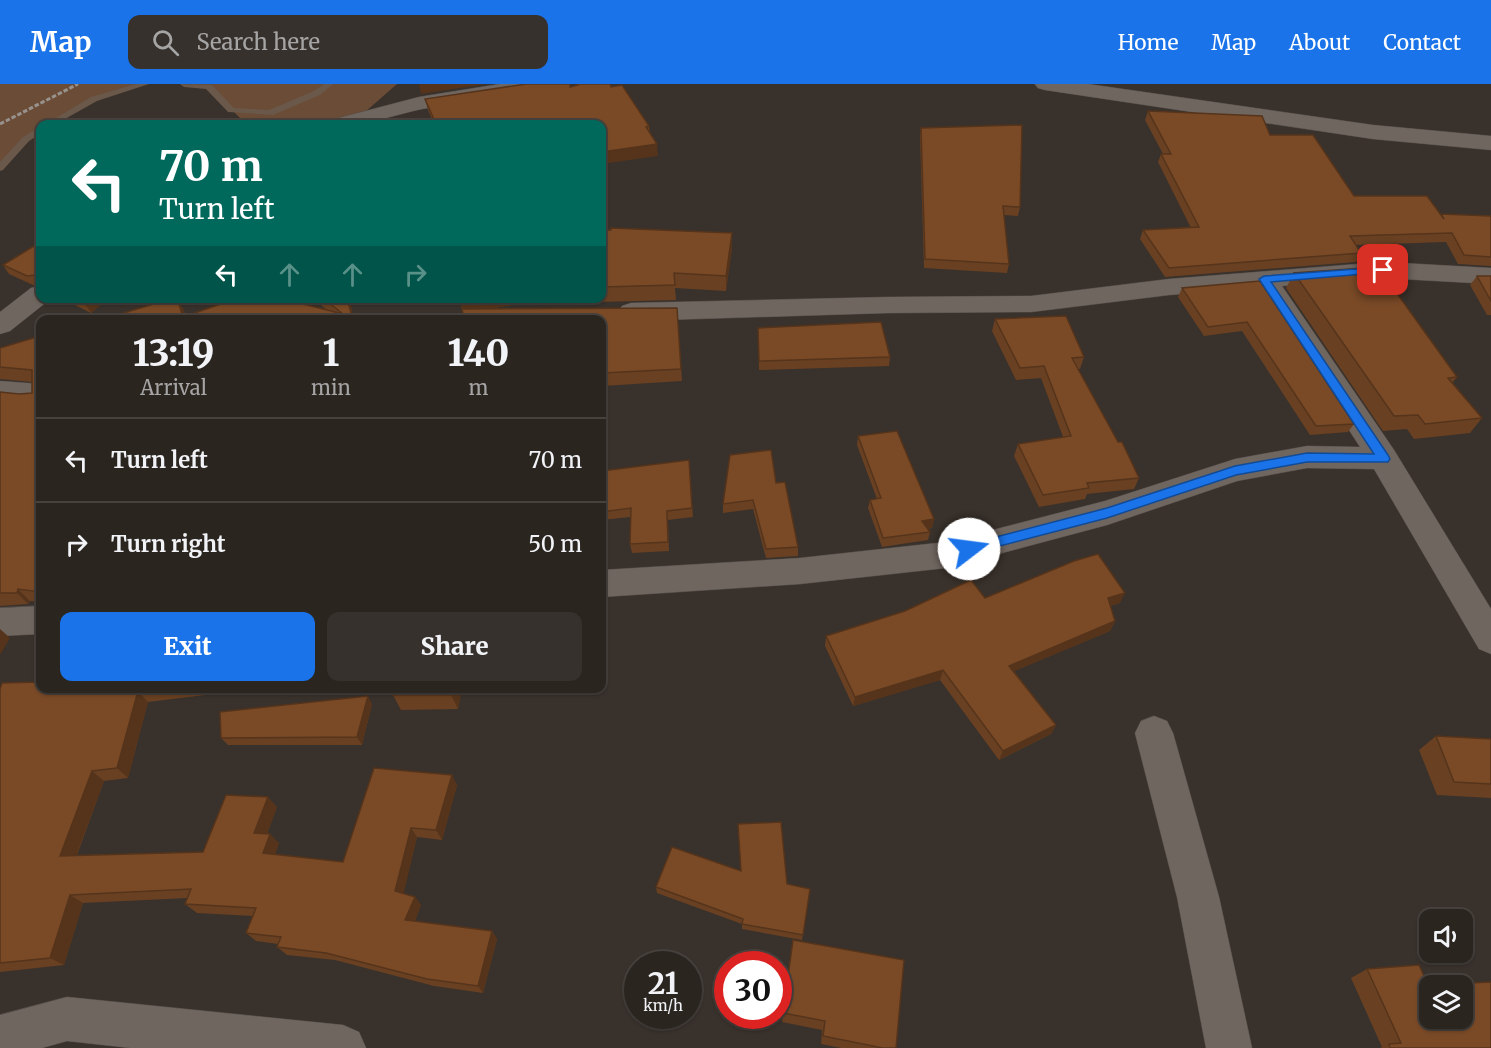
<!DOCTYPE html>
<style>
body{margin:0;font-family:Merriweather,serif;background:#37312d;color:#f1f3f6;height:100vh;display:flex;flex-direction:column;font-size:22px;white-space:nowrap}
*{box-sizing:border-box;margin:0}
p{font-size:20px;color:#a6a5a5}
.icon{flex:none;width:33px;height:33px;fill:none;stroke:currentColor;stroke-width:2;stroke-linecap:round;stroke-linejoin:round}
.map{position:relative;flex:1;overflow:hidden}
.side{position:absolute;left:36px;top:231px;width:570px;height:378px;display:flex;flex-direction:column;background:#2b2520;border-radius:12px;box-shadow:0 2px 4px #0004,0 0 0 2px #47423e}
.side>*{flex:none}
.top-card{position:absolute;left:36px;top:36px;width:570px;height:183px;border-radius:12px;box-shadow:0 2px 4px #0004,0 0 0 2px #47423e;background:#00695c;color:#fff;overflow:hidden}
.tools{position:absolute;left:1419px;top:825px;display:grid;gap:12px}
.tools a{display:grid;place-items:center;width:54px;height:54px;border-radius:12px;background:#2b2520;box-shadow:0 2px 4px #0004,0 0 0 2px #47423e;font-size:30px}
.speed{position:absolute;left:624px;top:867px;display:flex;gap:12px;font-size:30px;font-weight:700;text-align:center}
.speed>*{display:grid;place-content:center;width:78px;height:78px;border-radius:50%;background:#2b2520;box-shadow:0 2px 4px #0004,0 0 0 2px #47423e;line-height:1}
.speed small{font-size:15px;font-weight:400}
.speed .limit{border:9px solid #d22;background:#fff;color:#111}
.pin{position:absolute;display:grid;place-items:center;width:51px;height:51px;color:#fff;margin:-26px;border-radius:12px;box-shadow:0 3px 9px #0006}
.me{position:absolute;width:66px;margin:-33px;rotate:75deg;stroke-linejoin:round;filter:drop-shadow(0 0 4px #0008)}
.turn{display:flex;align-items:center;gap:21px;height:126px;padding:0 24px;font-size:27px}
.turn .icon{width:78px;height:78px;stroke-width:2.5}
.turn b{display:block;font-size:42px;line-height:51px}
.lanes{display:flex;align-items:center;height:57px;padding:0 24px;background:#0003;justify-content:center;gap:30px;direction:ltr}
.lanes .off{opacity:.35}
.eta{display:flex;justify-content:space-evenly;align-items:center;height:102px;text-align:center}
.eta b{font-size:36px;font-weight:800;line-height:42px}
.button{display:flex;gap:12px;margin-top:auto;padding:12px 24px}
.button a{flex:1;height:69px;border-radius:12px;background:#1a73e8;color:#fff;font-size:24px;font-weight:800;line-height:69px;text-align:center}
.button a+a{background:#37312d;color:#f1f3f6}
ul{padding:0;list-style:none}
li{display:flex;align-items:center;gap:18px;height:84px;padding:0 24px;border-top:2px solid #47423e}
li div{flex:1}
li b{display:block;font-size:22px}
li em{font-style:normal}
header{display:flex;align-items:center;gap:36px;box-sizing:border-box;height:84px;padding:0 30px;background:#1a73e8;color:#fff}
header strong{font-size:28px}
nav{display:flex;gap:33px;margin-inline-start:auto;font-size:21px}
.search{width:420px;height:54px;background:#37312d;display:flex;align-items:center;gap:15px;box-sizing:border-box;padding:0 21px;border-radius:12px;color:#a6a5a5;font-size:22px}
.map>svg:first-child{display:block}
.green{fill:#6b4c37}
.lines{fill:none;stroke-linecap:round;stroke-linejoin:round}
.stream{fill:#6a584a;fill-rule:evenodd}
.minor-casing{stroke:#544d49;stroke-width:1}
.path{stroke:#98928d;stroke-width:3;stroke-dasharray:4.5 2;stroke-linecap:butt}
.minor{fill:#706660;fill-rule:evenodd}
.wall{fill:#694022}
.shaded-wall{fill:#55341b}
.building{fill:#7a4a27;stroke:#55341b;stroke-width:1.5;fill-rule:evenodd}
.route{fill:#1a73e8;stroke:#114b97;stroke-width:1.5}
</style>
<header>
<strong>Map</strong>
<div class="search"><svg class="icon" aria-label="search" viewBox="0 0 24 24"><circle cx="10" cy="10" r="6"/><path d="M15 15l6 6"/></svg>Search here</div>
<nav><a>Home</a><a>Map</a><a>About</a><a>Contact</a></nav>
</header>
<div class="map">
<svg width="1491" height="964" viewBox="0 0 1491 964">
<rect width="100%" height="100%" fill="#39312b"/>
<g class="green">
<path d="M0,0H145L94,15L50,40H40V46L26,55L0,84Z"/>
<path d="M184,0H397L357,35L343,40H246L209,3Z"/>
</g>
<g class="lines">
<g class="stream">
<path d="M136,0H149L97,17L56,40H46L91,13Z"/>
<path d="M180,0L212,1L234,24L269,26L314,7L324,0H333L320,11L273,31L228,28L206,5L184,3Z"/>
<path d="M40,43V50L29,57L3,86L0,87V78L23,53Z"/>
</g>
<g class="minor-casing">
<g id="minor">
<path d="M500,0H560L557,4L550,6C507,12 464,17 422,25C392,31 363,44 332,40L335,35L419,13Z"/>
<path d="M1035,0H1088L1373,41L1491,52V66L1373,55L1045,6L1038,4Z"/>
<path d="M1383,178L1491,184V200L1383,194L1282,202L1394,366L1491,525V570L1479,565L1374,385L1307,384L1237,397L1107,441L946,484L800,500L602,513V486L800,474L946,458L1105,417L1235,375L1307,362L1360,363L1257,204L1169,211L1031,228L888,229L631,237L622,234L618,228L622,222L631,219L888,213L1031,212L1169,195Z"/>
<path d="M40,202V214L49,216L10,247L0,250V228L31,204Z"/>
<path d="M0,297L40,300V320L29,321L0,317Z"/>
<path d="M40,522V550L0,552V524Z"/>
<path d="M1154,632L1167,637L1173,649L1219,813L1252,964H1206L1177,813L1135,649L1141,637Z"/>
<path d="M67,913L343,941L359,948L366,964H131L67,957L42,964H0V931Z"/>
</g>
</g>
<path class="path" d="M0,40L78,0"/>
<use href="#minor" class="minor"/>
</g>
<g class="wall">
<path d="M576,0H610L649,42L650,49L658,72L602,40H434L428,26L425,15L570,3L577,2Z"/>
<path d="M1148,27L1270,51L1354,112L1441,131L1491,132V182L1458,180L1446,158L1356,161L1361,169L1356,178L1165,193L1140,155L1143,146L1191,144L1158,78L1161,70H1163L1145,36Z"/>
<path d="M921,44L1020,123L1018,132L1004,131L1009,180L1007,189L924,184L920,52Z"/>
<path d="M602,146L732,149V164L726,207L675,204L676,216L518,220L487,225L677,224L682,297L602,302V236L462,225L460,214H602Z"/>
<path d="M40,159V203L39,201H33L9,190L3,181Z"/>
<path d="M1294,189L1457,293L1452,299L1482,334L1470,349L1414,355L1407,345L1383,347L1286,204Z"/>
<path d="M1477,192H1491V231H1487L1470,201Z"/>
<path d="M1260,197L1354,340L1348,348L1310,351L1242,247L1204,252L1178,213L1182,204Z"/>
<path d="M61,214H108L91,229Z"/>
<path d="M177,214L184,227L186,232L327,226L312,214H349L354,236H100Z"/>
<path d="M995,235L1084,273L1080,285H1078L1118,358L1139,394L1134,405L1087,410L1085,415L1039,423L1014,372L1018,360L1063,353L1041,294L1016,296L992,247Z"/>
<path d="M758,244L890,273L889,282L759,286Z"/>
<path d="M40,252V518L30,517L28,520L0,522V308L19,310L32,309V298L0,295V264Z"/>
<path d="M858,352L934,435L932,444L928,445L930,448L928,456L882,463L868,424L870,416L877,415L857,361Z"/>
<path d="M689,376L693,433L668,436L669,467L632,469L630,460V433L602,436V387Z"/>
<path d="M776,399L798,463V472L766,474L753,425L723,429V420Z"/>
<path d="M985,514L1120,519L1110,522L1115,537L1110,547L1014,587L1056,641L1051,650L999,676L940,596L853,622L825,562L826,552Z"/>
<path d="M40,604H239L238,607L148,618L128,694L104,697L77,771L203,768L277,723L267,750L279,759L275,770L343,778L457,701L442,756L417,753L403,810L415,813L421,821L415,837L492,847L497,855L483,909L434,902L335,876L287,871L277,863L278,860L256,857L246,849L253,832L197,829L185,820L188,814L83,819L64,881L0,888V605Z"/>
<path d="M394,604H462L458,625L401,626L393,611Z"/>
<path d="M372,620L362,661H228L221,654Z"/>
<path d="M1436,652L1491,655V714L1437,711L1419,666Z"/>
<path d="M741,787L787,800L810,805L802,856L742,845V840L657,809L656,803Z"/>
<path d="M793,856L896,964H841L821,960L822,946L782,938Z"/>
<path d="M1367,885L1491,964H1380L1382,963L1351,894Z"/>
</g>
<g class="shaded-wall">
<path d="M419,0H486L421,10Z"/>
<path d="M586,35L587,40H549Z"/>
<path d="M657,60L658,72L602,80V68Z"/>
<path d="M732,149V164L726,207V192Z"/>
<path d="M91,214H108L91,229L85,220Z"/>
<path d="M177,214L184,227L187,236L183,233Z"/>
<path d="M347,214H349L354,236H353Z"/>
<path d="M464,214H517L518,220L470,228L465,234L460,219Z"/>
<path d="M934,435L932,444L920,446L922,437Z"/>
<path d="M18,505L30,517L28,520L17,509Z"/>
<path d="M1125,509L1120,519L1103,524L1108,514Z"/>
<path d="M1115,537L1110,547L1005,591L1009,582Z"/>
<path d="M0,545L10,554L0,571Z"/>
<path d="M943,586L940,596L853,622L855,613Z"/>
<path d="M452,604H462L458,625L451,611Z"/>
<path d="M138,607L148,618L128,694L117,684Z"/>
<path d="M368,612L372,620L362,661L357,653Z"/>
<path d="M1056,641L1051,650L999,676L1003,667Z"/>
<path d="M92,687L104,697L73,780L60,772Z"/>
<path d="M452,691L457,701L442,756L436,746Z"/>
<path d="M268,713L277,723L264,758L254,749Z"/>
<path d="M411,744L417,753L402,816L395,807Z"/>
<path d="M270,750L279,759L273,778L263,769Z"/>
<path d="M70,811L83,819L64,881L50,874Z"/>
<path d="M415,813L421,821L412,844L405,836Z"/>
<path d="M492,847L497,855L483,909L478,902Z"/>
</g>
<g class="building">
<path d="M526,0H570V3L578,1L577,0H610L611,3L622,1L649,42L646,43L657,60L602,68V40H587L586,35L549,40H436L425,15Z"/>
<path d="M1148,27L1262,32L1270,51H1313L1354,112H1427L1444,135L1441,130L1491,132V173L1464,171L1452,149L1350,152L1361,169L1169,184L1143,146L1199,143L1161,70H1171Z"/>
<path d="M1022,41L1020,123L1003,122L1009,180L925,175L921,44Z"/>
<path d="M611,144L732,149L726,192L674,189L675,201L602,203V146H611Z"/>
<path d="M39,159H40V199L36,196L35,191L27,192L3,181Z"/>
<path d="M1378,183L1457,293L1448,294L1482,334L1425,340L1418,331L1394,332L1294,189Z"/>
<path d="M1477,192H1491V217Z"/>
<path d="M1260,197L1354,340L1316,342L1247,238L1208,243L1182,204Z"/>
<path d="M74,214H91L85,220Z"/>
<path d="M174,214H177L183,233L238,214H279L343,230L323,214H347L353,236H100Z"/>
<path d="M677,224L681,285L602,289V236H464L462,225Z"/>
<path d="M1066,232L1084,273L1072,274L1118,358H1122L1139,394L1087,399L1089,404L1043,411L1018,360L1071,352L1044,282L1020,284L995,235Z"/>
<path d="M881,238L890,273L759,277L758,244Z"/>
<path d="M40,252V508L18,505L17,509H0V308L19,310L32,309V286L0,283V264Z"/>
<path d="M897,347L934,435L922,437L930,448L883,454L870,416L881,414L858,352Z"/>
<path d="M771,366L776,399L785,398L798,463L766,465L753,416L723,420L730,371Z"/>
<path d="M689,376L692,424L667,427L668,458L630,460L631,424L602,428V387Z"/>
<path d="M1098,470L1125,509L1108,514L1115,537L1009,582L1056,641L1003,667L943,586L855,613L826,552L905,527L971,496L985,514L1074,477Z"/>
<path d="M40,598V604H157L138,607L117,684L92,687L60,772L203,768L226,711L268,713L254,749L270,750L263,769L343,778L374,684L452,691L436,746L411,744L395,807L415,813L405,836L492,847L478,902L427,895L326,869L277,863L281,853L246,849L256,824L185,820L191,805L70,811L50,874L0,879V605L2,599Z"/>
<path d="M394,604H452L451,611H393Z"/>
<path d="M368,612L357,653L221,654L220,628Z"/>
<path d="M1436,652L1491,655V700L1454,698Z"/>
<path d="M781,738L787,800L810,805L803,851L742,840L743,835L656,803L672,763L741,787L738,740Z"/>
<path d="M793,856L904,876L896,964H883L823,952L825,937L783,929Z"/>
<path d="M1419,881L1428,901L1491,898V964H1390L1389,960L1401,959L1367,885ZM1430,902H1462V934H1430Z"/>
</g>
<path class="route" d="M1383,183L1388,186L1387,188L1271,198L1388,371L1390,375L1388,378H1307L1236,391L1107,434L969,470L964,469L962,465L969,460L1107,424L1235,382L1307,369L1374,370L1259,195L1264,192Z"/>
</svg>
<div class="tools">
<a><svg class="icon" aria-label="sound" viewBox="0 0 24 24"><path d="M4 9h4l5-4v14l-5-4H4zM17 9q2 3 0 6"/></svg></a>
<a><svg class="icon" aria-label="layers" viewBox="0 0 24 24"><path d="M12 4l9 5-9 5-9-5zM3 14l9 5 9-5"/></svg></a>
</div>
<div class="speed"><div>21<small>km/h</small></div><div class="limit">30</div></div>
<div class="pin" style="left:1383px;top:186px;background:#d93025"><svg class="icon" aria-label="arrive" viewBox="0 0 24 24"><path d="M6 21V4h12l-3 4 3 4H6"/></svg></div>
<svg class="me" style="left:969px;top:465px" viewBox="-20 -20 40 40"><circle r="19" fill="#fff"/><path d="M0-13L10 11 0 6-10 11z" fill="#1a73e8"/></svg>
<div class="top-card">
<div class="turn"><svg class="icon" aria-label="left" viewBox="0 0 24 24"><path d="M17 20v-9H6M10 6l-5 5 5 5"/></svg><div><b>70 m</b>Turn left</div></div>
<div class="lanes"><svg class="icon" aria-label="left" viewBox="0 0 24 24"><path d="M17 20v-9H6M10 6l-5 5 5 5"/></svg><svg class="icon off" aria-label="ahead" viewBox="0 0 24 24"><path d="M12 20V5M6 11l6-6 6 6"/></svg><svg class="icon off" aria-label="ahead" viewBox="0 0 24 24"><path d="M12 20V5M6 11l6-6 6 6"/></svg><svg class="icon off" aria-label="right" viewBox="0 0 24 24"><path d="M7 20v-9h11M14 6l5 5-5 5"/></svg></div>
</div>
<section class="side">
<div class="eta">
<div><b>13:19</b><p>Arrival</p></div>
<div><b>1</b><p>min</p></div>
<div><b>140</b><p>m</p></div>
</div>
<ul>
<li><svg class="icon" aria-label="left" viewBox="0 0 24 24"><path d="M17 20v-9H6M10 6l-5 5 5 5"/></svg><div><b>Turn left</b></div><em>70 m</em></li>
<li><svg class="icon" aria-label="right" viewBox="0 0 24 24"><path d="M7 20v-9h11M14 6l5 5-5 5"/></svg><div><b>Turn right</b></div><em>50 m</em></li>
</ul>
<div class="button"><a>Exit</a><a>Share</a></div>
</section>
</div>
